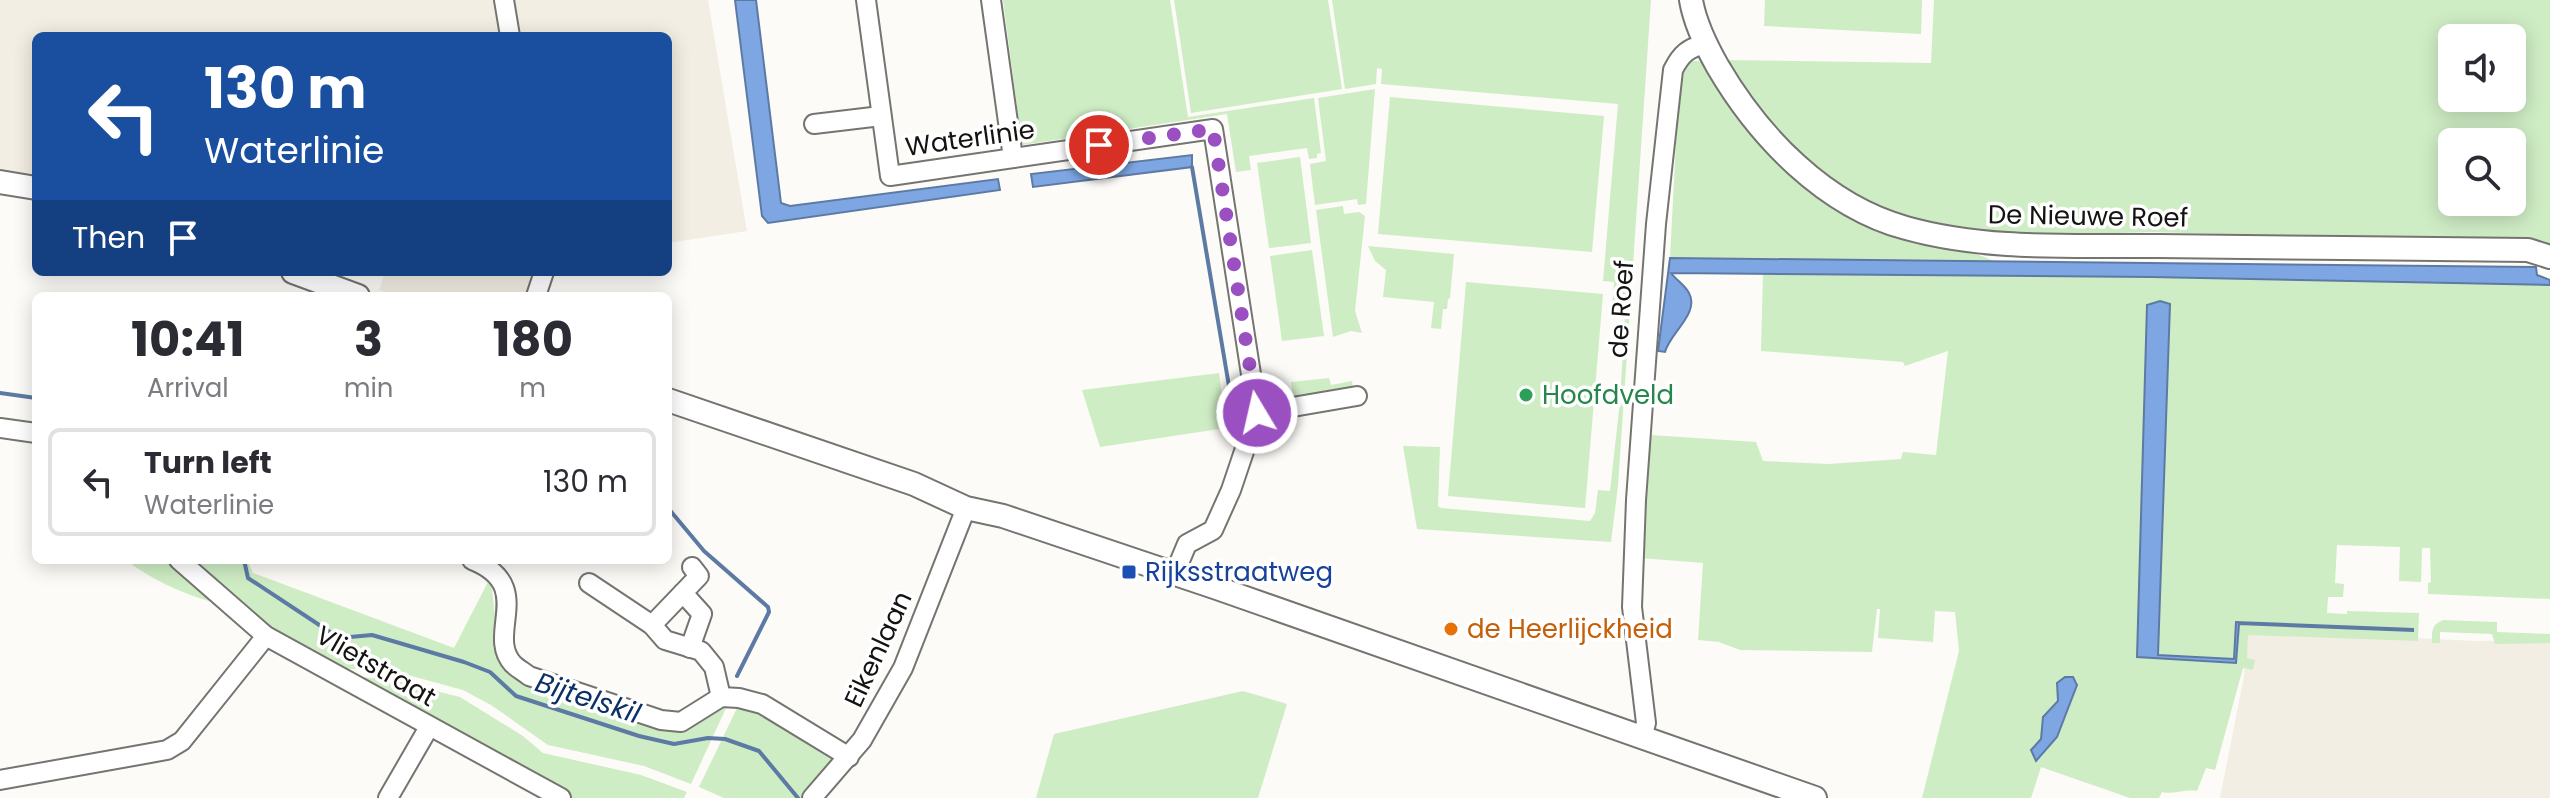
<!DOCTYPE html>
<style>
body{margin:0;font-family:Poppins,sans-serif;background:#f2f2f3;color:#2b2b33;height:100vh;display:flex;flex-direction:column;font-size:30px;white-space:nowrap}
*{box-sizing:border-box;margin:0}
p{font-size:26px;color:#7c7c81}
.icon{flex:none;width:44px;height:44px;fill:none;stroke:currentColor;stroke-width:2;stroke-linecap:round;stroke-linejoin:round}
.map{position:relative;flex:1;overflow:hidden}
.side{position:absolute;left:32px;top:292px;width:640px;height:272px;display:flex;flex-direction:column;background:#fff;border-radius:12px;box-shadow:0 4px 20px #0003}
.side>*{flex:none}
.banner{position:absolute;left:32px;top:32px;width:640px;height:244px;border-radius:12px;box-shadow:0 4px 20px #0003;background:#1a4fa0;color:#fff;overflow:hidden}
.buttons{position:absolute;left:2438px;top:24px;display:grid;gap:16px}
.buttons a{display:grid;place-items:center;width:88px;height:88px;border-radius:12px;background:#fff;box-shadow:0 4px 20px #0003;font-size:40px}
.pin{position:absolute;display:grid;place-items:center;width:68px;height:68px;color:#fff;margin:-34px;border:4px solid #fff;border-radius:50%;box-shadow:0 2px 8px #0007}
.me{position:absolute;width:88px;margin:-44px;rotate:351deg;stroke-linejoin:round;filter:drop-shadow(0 0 6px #0008)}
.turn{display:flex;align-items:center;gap:28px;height:168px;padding:0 40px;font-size:36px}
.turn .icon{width:104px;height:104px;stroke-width:2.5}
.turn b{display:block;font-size:56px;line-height:68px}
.then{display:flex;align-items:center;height:76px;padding:0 40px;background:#0003;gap:16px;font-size:30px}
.eta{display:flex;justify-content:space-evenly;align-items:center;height:136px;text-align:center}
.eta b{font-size:48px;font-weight:700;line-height:56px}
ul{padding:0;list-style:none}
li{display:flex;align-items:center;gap:24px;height:108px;margin:0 16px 12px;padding:0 24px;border:4px solid #e1e1e2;border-radius:12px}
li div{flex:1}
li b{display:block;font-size:30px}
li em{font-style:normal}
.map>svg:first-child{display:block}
.built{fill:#f3eee3}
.green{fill:#cfedc5;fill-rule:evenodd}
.water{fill:#7da6e3;stroke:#5d7aa4;stroke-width:2}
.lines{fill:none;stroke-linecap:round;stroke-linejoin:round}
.stream{stroke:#5d7aa4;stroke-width:4}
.minor-casing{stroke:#757471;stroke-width:22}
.tertiary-casing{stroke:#757471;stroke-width:26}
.minor{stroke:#fff;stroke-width:18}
.tertiary{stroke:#fff;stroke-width:22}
.route{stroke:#9b50c1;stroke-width:14;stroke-dasharray:0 25.2}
.leisure-dot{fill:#2e9e5b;stroke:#fff;stroke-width:3}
.transit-dot{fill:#1a4fb4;stroke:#fff;stroke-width:3}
.food-dot{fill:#e8710a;stroke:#fff;stroke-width:3}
.labels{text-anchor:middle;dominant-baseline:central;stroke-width:7;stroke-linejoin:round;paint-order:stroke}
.street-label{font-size:26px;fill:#131312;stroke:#fff}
.leisure-label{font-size:26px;fill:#27864d;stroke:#fff;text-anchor:start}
.transit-label{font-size:26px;fill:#164399;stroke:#fff;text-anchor:start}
.food-label{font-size:26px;fill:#c56008;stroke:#fff;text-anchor:start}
.water-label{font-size:28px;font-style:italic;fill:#0c3167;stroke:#fff}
</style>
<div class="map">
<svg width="2550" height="798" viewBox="0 0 2550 798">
<rect width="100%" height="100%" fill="#fdfbf7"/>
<g class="built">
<path d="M0,0H708L747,231L668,243V36H36V184L0,177Z"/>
<path d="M385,272H535L527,296H396L379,290Z"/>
<path d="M2245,630L2477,641L2550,640V798H2220L2244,676Z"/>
</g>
<g class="green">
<path d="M1003,0H1170L1188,117L1314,98L1321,153L1317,154V158L1309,159L1307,148L1249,156L1251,170L1236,172L1227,114L1022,145Z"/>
<path d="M1174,0H1328L1342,89L1191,113Z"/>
<path d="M1332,0H1651L1618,486L1611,542L1417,529L1403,446L1440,447L1438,506L1441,508L1590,521L1595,513L1598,490L1610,491L1620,401L1625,315L1612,310L1614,282L1603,281L1618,104L1381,84L1382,69L1377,68L1376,84L1345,89Z"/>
<path d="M1765,0H1922L1921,34L1764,26Z"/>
<path d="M1934,0H2550V247L2535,243L2152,232L1989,237L1901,220L1823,179L1778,138L1724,60L1931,63ZM2452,38H2512V98H2452ZM2452,142H2512V202H2452Z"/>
<path d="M1689,61H1699L1708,66L1817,192L1997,262L1670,258L1680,66Z"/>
<path d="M1375,89L1366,204L1358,205L1357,199L1315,205L1310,164L1326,161L1318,98Z"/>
<path d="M1390,97L1604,116L1592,252L1378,234Z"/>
<path d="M1300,157L1311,243L1269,248L1257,163Z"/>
<path d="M1343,206L1344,214L1359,212L1365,216L1355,311L1362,333L1351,331L1333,337L1316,210Z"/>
<path d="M1368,246L1454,254L1450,298L1448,299L1447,309H1443L1441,329L1431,328L1434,302L1383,297L1386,270L1375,261Z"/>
<path d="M1312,250L1324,336L1282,341L1270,256Z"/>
<path d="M1763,273L2151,277L2550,285V599L2428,594V583L2431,582L2430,548H2422L2421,582L2399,581L2400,547L2337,545L2335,583L2344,584L2343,597H2328L2327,613L2347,614V611L2419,613L2418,641L2248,635L2247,658L2255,660L2253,670L2243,668L2215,770L2206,768L2197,791C2183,789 2173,795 2162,792L2159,798H2130L2041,767L2031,798H1922L1959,651L1955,612L1935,611L1933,642L1878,638L1880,609H1877L1872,652L1740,650L1719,642L1698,640L1703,563L1641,558L1651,435L1756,442L1763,461L1829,464L1901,459L1903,452L1936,455L1948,351L1905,366L1903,362L1761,351Z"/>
<path d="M1466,282L1603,294L1585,508L1448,496Z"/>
<path d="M1219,373L1226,428L1100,447L1082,390Z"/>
<path d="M1329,378L1331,385L1352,381L1353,388L1293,397L1291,382Z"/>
<path d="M126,560H166L212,602C181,593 152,580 126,560Z"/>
<path d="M189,560H247L253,573L454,648L490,578C496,605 493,634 503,660L677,729L727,706L691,784L644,766L548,745L491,705L463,690L393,671L334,668L277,637Z"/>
<path d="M2443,620L2497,622V632L2550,634V643L2495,644L2492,634L2440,632V643H2432C2432,631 2431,625 2443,620Z"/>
<path d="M349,676L392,680L460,697L523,736L543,753L641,775L687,792L684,798H571Z"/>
<path d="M1243,691L1287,704L1258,798H1036L1054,734Z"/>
<path d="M739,704L751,708L836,762L806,798H724L699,787Z"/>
</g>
<g class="water">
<path d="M735,0H756L781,203L790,206L998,179L1000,190L768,223L762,216Z"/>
<path d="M1192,155V167L1033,187L1031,174Z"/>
<path d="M1670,258L2536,267L2537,275L2550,280V285L2151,277L1671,273C1675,279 1685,285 1689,293C1700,313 1670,333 1665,352L1658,351Z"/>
<path d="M2160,301L2170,304L2158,655L2234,659L2236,622L2413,629V631L2239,624L2236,663L2137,657L2147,305Z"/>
<path d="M2065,677H2073L2077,685L2057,737L2036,761L2031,750L2041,739L2043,717L2058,701L2057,683Z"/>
</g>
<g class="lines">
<g class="stream">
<path d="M1192,167L1232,404"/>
<path d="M0,393L36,398"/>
<path d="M668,508L704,551L768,607L769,612L737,676"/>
<path d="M244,560L248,578L339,638L372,635L464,662L490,672L516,696L639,736L674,744L708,738L725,739L759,751L798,798"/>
</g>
<g class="minor-casing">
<g id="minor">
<path d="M504,0L510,36"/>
<path d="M866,0L890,176L1213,129L1257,413"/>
<path d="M991,0L1013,158"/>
<path d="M814,124L881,116"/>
<path d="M536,296L544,272"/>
<path d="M0,428L36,433"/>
<path d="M179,560L266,636L561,798"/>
<path d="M472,560C537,586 485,634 513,664C517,668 524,672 529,676L661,720L681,722L721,697L739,698L762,704L849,757"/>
<path d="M1174,575L1187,544L1213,530L1231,490L1257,413L1357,396"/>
<path d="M589,583L652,625L665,640L701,651L714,667L721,697"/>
<path d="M683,593L702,614L690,648"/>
<path d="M652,625L699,576L692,567"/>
<path d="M1642,738L1646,723L1632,607L1636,500L1656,224L1673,70C1681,54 1688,48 1705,44"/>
<path d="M0,780L167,750L182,741L266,636"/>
<path d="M388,798L429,727"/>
<path d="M812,798L862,740L903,668L966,508"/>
</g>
</g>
<g class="tertiary-casing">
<g id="tertiary">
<path d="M1691,0C1695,24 1706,46 1718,67C1759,137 1825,206 1906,228C1988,251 2075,245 2159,246C2282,247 2405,249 2528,250L2550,257"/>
<path d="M0,182L36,188"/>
<path d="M293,272L358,296"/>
<path d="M668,400L914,484L966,508L1003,516L1217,588L1815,798"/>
</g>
</g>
<use href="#minor" class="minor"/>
<use href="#tertiary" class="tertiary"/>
</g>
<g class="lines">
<path class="route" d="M1099,145L1213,129L1257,413"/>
</g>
<circle class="leisure-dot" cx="1526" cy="395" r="8"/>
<rect class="transit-dot" x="1121" y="564" width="16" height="16" rx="4"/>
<circle class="food-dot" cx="1451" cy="629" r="8"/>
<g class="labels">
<g class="street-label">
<text transform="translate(970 138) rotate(-8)">Waterlinie</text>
<text transform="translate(2088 216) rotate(1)">De Nieuwe Roef</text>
<text transform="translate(1621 309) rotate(-86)">de Roef</text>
<text transform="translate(878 649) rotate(-65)">Eikenlaan</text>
<text transform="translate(376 666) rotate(30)">Vlietstraat</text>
</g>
<g class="leisure-label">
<text x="1542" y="395">Hoofdveld</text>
</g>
<g class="transit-label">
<text x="1145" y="572">Rijksstraatweg</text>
</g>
<g class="food-label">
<text x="1467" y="629">de Heerlijckheid</text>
</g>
<g class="water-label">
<text transform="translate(588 698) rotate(18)">Bijtelskil</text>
</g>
</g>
</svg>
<div class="buttons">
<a><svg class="icon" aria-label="sound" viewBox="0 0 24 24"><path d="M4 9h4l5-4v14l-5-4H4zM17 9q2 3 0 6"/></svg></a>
<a><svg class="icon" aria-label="search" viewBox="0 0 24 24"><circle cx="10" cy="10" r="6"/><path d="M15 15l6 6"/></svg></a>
</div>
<div class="pin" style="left:1099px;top:145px;background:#d93025"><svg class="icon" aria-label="arrive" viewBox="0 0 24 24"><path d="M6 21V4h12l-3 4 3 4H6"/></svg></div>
<svg class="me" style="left:1257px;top:413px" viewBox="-20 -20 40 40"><circle r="17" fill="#9b50c1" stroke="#fff" stroke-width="3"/><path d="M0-11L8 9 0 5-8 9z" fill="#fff"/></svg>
<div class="banner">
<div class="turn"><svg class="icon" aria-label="left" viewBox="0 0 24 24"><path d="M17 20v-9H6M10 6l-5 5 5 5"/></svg><div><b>130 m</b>Waterlinie</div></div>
<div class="then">Then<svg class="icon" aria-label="arrive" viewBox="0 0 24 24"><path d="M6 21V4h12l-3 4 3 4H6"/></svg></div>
</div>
<section class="side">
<div class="eta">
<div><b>10:41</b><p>Arrival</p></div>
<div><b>3</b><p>min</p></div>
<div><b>180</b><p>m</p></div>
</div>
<ul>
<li><svg class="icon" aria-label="left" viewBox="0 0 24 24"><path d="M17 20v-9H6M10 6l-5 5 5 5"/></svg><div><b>Turn left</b><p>Waterlinie</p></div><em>130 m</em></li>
</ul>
</section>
</div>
